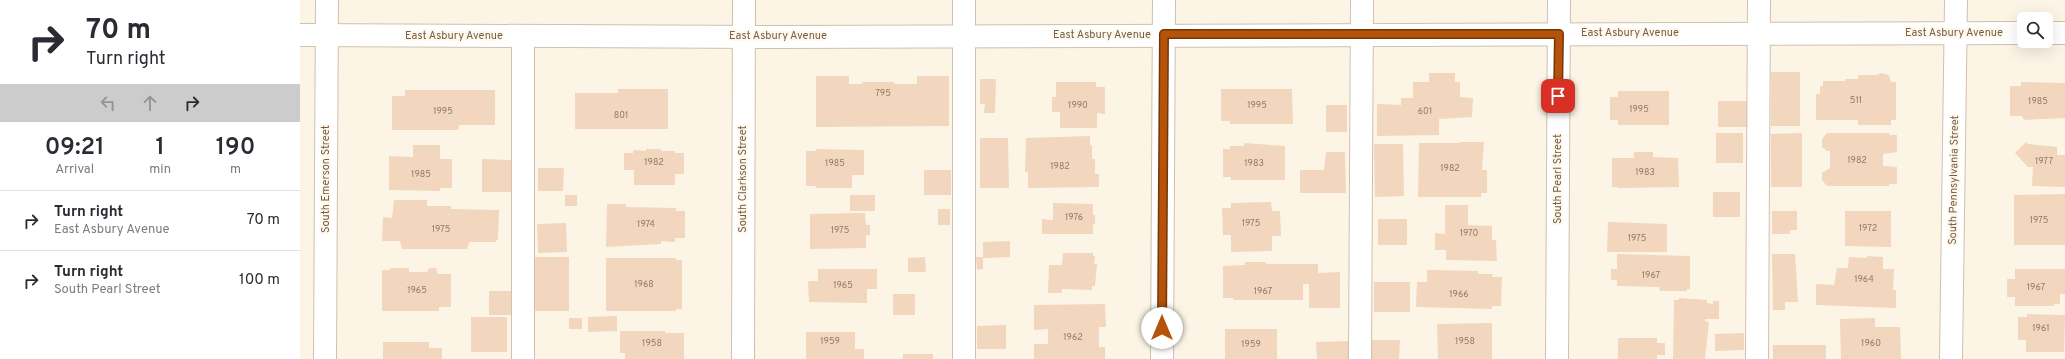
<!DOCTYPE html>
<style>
body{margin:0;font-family:Overpass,sans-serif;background:#f2f2f3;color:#2b2b33;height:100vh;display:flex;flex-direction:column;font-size:15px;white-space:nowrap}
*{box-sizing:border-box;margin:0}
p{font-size:13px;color:#7c7c81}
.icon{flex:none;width:22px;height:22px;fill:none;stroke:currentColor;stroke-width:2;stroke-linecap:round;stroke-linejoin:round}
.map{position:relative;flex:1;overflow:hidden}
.panel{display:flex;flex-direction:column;background:#fff;width:300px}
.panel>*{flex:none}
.banner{background:#fff;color:#2b2b33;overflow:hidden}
.fabs{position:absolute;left:1717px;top:12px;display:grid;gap:8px}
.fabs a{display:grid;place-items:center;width:36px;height:36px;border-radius:6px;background:#fff;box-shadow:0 4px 16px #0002;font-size:20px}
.pin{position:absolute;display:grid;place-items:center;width:34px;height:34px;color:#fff;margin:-17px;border-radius:8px;box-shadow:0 2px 6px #0006}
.me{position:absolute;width:44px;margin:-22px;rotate:0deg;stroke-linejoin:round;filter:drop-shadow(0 0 3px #0008)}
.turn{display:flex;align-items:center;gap:14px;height:84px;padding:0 20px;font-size:18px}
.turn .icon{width:52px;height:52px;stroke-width:2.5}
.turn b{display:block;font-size:28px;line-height:34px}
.lanes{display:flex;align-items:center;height:38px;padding:0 20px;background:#0003;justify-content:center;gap:20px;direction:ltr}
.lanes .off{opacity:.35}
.eta{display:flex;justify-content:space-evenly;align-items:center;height:68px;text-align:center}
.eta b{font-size:24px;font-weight:600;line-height:28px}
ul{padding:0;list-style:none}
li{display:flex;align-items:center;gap:12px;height:60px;padding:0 20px;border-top:1px solid #e1e1e2}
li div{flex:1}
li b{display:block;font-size:15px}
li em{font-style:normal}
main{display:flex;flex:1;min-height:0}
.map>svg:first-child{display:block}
.building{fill:#f2d6bd}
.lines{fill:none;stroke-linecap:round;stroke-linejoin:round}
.minor-casing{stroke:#d0c0ae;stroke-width:24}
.minor{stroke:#fff;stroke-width:22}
.route-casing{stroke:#753606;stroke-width:10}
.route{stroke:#b45309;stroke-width:7}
.labels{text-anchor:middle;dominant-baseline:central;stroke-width:4;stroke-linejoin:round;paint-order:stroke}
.number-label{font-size:9px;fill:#957b67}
.street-label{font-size:11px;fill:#765d4a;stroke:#fff9ec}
</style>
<main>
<section class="panel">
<div class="banner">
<div class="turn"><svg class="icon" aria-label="right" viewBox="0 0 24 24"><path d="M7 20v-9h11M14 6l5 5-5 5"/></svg><div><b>70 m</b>Turn right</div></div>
<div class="lanes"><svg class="icon off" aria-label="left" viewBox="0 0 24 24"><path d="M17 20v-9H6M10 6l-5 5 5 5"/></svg><svg class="icon off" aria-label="ahead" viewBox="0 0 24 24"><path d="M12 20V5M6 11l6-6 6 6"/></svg><svg class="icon" aria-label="right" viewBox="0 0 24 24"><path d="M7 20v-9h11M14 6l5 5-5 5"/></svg></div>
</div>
<div class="eta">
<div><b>09:21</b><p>Arrival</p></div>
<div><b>1</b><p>min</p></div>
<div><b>190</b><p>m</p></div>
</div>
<ul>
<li><svg class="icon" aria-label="right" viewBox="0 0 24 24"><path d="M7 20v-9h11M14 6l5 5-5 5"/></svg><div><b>Turn right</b><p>East Asbury Avenue</p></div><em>70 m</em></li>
<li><svg class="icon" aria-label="right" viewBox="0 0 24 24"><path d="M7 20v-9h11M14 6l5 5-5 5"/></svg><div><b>Turn right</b><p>South Pearl Street</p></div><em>100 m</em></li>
</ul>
</section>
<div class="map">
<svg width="1765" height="359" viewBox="0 0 1765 359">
<rect width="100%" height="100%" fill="#fcf5e6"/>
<g class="building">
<rect x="1471" y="72" width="29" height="54"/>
<path d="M1129,73H1155V82H1160V97L1173,98L1172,117L1139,119V135L1077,136V104L1101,105V98H1113V82H1129Z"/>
<path d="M1581,73L1589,75L1591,82H1596V120H1591V125H1558V120H1516V94H1520V86H1523V81H1545V79H1558V75H1577Z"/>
<path d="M516,76H549V84H562V82H594V84H617V76H649V126L516,127Z"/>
<path d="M680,79H696L695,113H684L685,104H680Z"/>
<path d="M756,82H796V87H805V114L797,113V128H760V112H752V97H756Z"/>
<path d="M1721,82L1765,83V118L1724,120L1722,116H1710V86H1721Z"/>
<path d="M318,89H368V129H275V93H318Z"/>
<path d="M921,89H992L993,124H930V121H921Z"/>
<path d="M105,90H195V125H159L158,130H92V96H105Z"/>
<path d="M1318,91H1369V125H1318V120H1310V97H1318Z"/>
<rect x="1418" y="101" width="29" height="26"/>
<rect x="1026" y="105" width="21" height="27"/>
<rect x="1416" y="133" width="27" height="30"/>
<path d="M1502,133V187H1471V134Z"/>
<path d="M1527,133H1589V135H1597V152L1583,154V166L1597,167V184H1589V186H1527L1522,180V173L1530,168V151H1527L1522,147V139Z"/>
<path d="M790,136V145H792V159H795V174H799V187L728,188V172H725L726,138Z"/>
<path d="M680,138H708L709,188H680Z"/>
<path d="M1160,142H1184L1182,170H1187V193H1181V197H1118L1119,143H1159Z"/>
<path d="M1726,142L1728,144L1757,147V155H1765V187L1732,186L1733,167H1728L1715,153Z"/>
<path d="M944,143L985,146V180H931V177H923V149H930V146H944Z"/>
<path d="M1074,144H1103L1104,196L1075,197Z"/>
<path d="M113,145H140V159H152V188H140V191L89,190V156L113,157Z"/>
<path d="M346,149H361V151H375V153H384V174H375V185H334V170H324V153H333V150L346,151Z"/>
<path d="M516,149L564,150V175H552V188H516V186H506V151H516Z"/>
<path d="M1026,152H1045L1046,193H1000V170H1024Z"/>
<path d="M1334,152H1353V157L1378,158L1379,187L1318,188V187H1312V158H1334Z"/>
<path d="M182,159L213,160L212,192H182Z"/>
<path d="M238,168H264L263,191H238Z"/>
<rect x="624" y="170" width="27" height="25"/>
<rect x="1413" y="192" width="27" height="25"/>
<path d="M1765,194V245H1714V195Z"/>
<rect x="265" y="195" width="12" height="11"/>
<rect x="550" y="195" width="25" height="16"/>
<path d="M94,200H127V206H151V209L199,210L198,240H196V242H169L167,249H102L100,241H82L83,217L92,218Z"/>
<path d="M971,202L972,211H980L981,236H972V251L931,252V235H923L922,208H931V203Z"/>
<path d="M753,203L793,204V215H795V224H793V234H742V219L753,220Z"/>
<path d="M307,204H326V207L376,208V211H385V238H375V242L361,241V244L306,247Z"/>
<path d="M1145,205H1168V225L1192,226V240H1196L1197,261L1146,260V250H1135V233L1145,234Z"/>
<rect x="638" y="209" width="12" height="16"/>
<path d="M1472,211H1497V230H1490V234H1472Z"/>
<path d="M1545,211H1591V247L1545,246Z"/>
<path d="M565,213L566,225H570V235H566V248L510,249V214Z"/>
<rect x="1078" y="219" width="29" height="26"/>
<path d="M1308,222L1367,224V252H1307Z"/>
<path d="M266,223L267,252L238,253L237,224Z"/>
<path d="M710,241V257L683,258V242Z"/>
<path d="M763,253H793V256H795L794,264H797L795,286H792V290L762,289V293H748L749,265H762Z"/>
<path d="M1317,254L1390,256V289H1387V291H1360L1359,287L1317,286V280H1311V269H1317Z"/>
<path d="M1472,254H1495L1498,302H1485V310H1473Z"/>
<path d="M1567,256L1583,257V269H1594L1593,290H1596V308L1516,305V284L1534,285L1537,268H1548L1549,257L1567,258Z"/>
<rect x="235" y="257" width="34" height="54"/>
<path d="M625,257L626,272H608V258Z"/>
<path d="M676,257H683V269L677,270Z"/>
<path d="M306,258H376V260H382V309H376V311H306Z"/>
<path d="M945,262H966V264H1018V273L1040,272V308H1009V284H1003V300H933V298H923V266L945,265Z"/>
<path d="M90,268H109V272H127L129,268H136L138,274H151V307H139V311H82V270H90Z"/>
<path d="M518,269H577V289H567V303L509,302L508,281H518Z"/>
<path d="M1715,269H1765V294H1760V304H1754V306H1715V297H1707V279H1715Z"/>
<path d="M1127,270L1178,271V274H1193L1192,277H1202L1201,306H1192V309L1116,307L1117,282H1127Z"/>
<rect x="1074" y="282" width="36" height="30"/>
<path d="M189,291H211L212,315H189Z"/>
<rect x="593" y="294" width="22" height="21"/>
<path d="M1379,298L1407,300V303L1413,304V301H1419V319H1405V321L1409,322L1405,359H1373L1374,300H1379Z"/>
<path d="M805,304L806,327H799V347H805V359H734V344H748V329L734,330V305Z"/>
<path d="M1727,314L1765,315L1764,352H1726V340H1718V317H1727Z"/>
<path d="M317,316V331L288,332V317Z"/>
<rect x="171" y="317" width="36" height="35"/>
<rect x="269" y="318" width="13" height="11"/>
<path d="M1575,318V327H1600L1601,359H1541L1540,319Z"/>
<path d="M1192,323V359H1138L1137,324Z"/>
<path d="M706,325V349H677V326Z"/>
<rect x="925" y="329" width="52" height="30"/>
<path d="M320,331H365V333H384V359H325V353H320Z"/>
<path d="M506,332H555V349H564V359H506Z"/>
<path d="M1444,333V350L1415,351V334Z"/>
<path d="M1318,338H1357V343H1365V355H1357V359H1318Z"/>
<path d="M1069,340H1100L1099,359H1069Z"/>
<path d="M1051,341V359H1017L1016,342Z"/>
<path d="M83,342H129V348H142V359H83Z"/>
<rect x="1473" y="345" width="53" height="14"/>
<rect x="603" y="354" width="30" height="5"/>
</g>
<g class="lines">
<g class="minor-casing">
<g id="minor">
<path d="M664,0V359"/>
<path d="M1746,33H1765"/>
<path d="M0,35L479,37L1724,33"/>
<path d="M223,36V359"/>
<path d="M25,359L27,0"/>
<path d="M443,359L444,0"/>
<path d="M862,359L864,0"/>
<path d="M1060,359L1062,0"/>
<path d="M1257,359L1259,0"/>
<path d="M1457,359L1459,0"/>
<path d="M1651,359L1656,0"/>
</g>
</g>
<use href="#minor" class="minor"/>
</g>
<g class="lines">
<g class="route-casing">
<path id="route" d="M862,328L864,34H1259L1258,96"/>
</g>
<use href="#route" class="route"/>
</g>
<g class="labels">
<g class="number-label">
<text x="583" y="93">795</text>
<text x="1556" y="100">511</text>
<text x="1738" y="101">1985</text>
<text x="778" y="105">1990</text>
<text x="957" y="105">1995</text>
<text x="1339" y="109">1995</text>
<text x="143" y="111">1995</text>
<text x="1125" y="111">601</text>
<text x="321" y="115">801</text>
<text x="1557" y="160">1982</text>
<text x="1744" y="161">1977</text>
<text x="354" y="162">1982</text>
<text x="535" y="163">1985</text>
<text x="954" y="163">1983</text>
<text x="760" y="166">1982</text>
<text x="1150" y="168">1982</text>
<text x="1345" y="172">1983</text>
<text x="121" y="174">1985</text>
<text x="774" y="217">1976</text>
<text x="1739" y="220">1975</text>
<text x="951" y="223">1975</text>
<text x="346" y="224">1974</text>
<text x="1568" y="228">1972</text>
<text x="141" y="229">1975</text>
<text x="540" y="230">1975</text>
<text x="1169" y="233">1970</text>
<text x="1337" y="238">1975</text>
<text x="1351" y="275">1967</text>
<text x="1564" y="279">1964</text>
<text x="344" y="284">1968</text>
<text x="543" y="285">1965</text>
<text x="1736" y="287">1967</text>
<text x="117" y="290">1965</text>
<text x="963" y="291">1967</text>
<text x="1159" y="294">1966</text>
<text x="1741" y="328">1961</text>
<text x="773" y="337">1962</text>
<text x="530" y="341">1959</text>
<text x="1165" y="341">1958</text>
<text x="352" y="343">1958</text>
<text x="1571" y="343">1960</text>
<text x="951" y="344">1959</text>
</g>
<g class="street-label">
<text x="1330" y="33">East Asbury Avenue</text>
<text x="1654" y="33">East Asbury Avenue</text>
<text x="802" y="35">East Asbury Avenue</text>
<text x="154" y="36">East Asbury Avenue</text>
<text x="478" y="36">East Asbury Avenue</text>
<text transform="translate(26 179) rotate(-90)">South Emerson Street</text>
<text transform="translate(443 179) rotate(-90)">South Clarkson Street</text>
<text transform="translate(1258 179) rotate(-90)">South Pearl Street</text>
<text transform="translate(1654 180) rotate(-89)">South Pennsylvania Street</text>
</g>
</g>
</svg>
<div class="fabs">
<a><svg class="icon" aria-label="search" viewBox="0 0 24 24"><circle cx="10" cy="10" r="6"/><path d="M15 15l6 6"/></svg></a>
</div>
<div class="pin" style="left:1258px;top:96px;background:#d93025"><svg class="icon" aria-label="arrive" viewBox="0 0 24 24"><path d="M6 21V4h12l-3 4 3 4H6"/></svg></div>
<svg class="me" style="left:862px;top:328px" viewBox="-20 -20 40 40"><circle r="19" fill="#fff"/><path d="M0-13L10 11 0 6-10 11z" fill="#b45309"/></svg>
</div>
</main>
